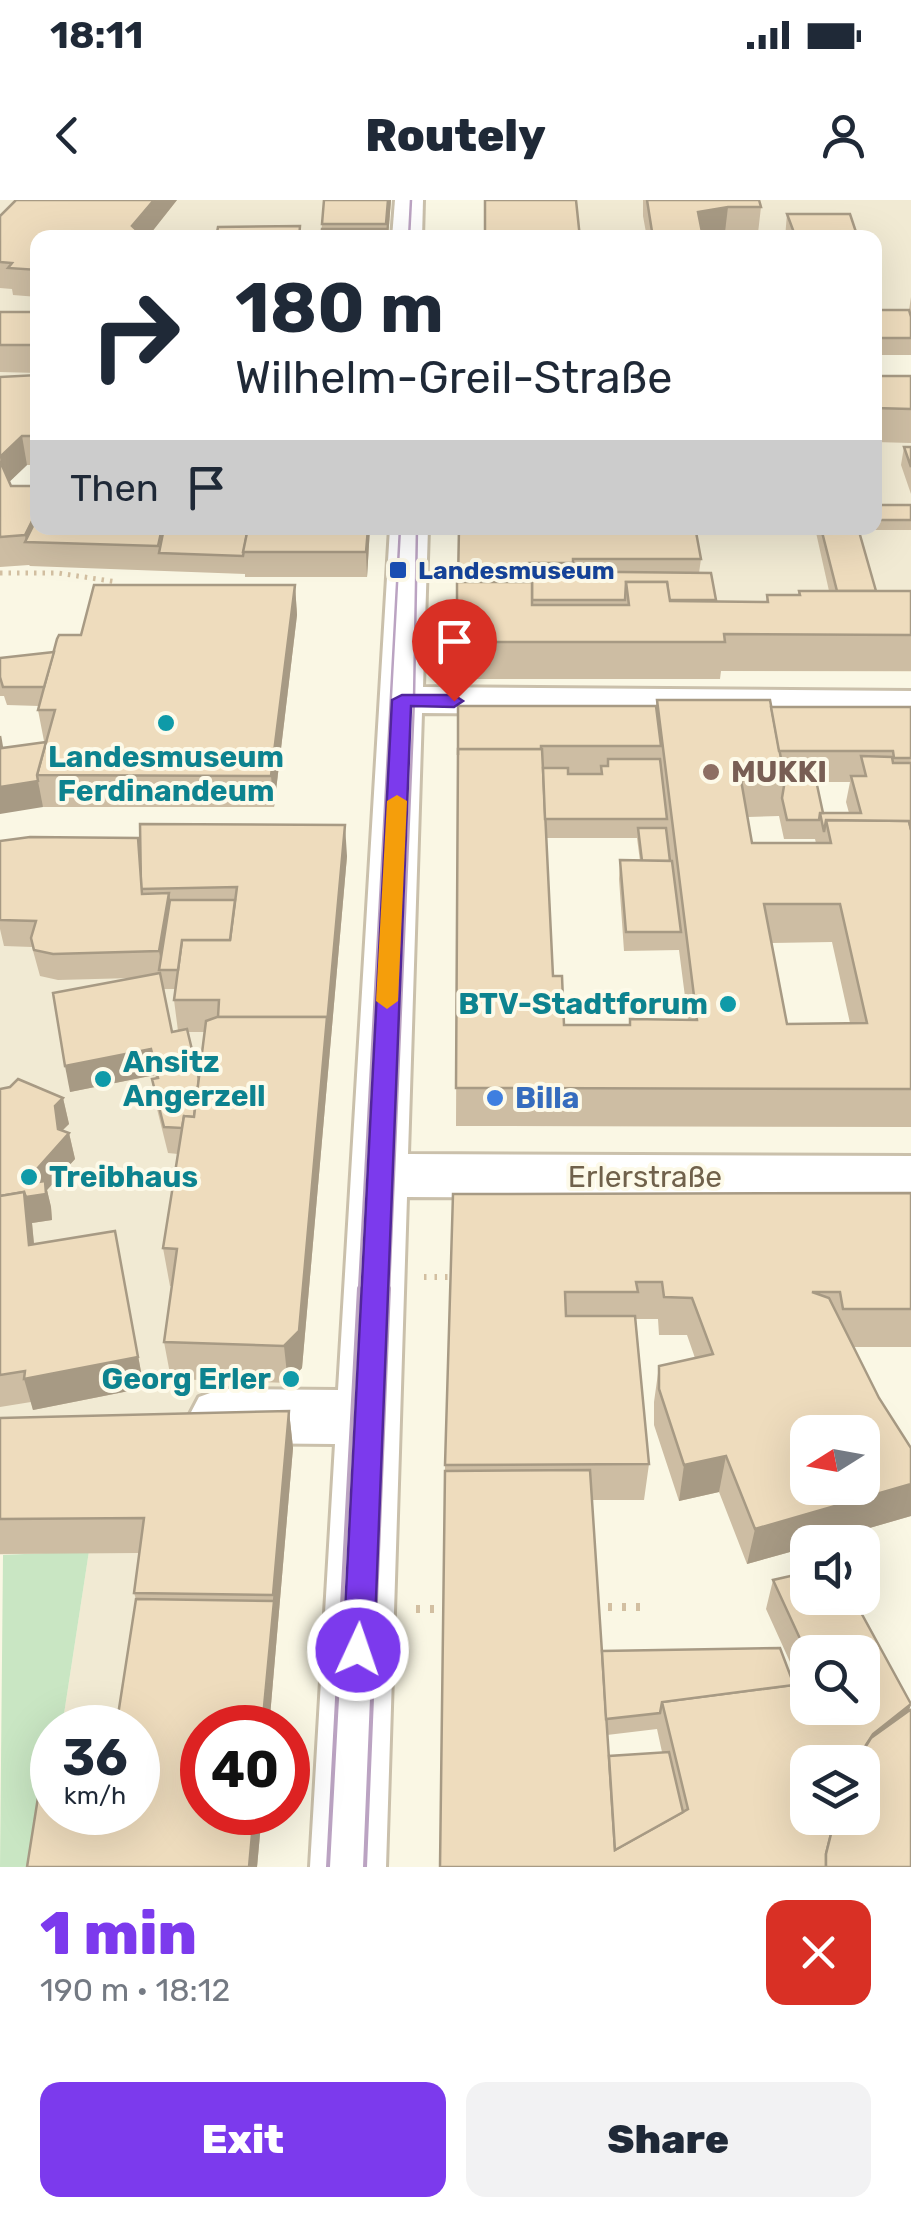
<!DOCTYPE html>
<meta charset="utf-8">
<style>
body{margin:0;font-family:Rubik,sans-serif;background:#f2f2f3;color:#1f2937;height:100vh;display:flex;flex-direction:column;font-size:38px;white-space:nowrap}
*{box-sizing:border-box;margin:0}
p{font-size:32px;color:#747a83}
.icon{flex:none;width:55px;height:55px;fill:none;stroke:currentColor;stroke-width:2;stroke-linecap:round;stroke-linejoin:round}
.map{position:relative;height:1667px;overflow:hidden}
.details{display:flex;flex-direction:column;background:#fff;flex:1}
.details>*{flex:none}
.hud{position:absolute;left:30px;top:30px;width:852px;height:305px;border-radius:20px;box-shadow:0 10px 40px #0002;background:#fff;color:#1f2937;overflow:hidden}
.needle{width:65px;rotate:259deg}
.tools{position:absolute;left:790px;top:1215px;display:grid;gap:20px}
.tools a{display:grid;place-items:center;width:90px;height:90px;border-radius:20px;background:#fff;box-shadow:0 10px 40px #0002;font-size:50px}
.speed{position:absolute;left:30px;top:1505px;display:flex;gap:20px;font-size:50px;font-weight:700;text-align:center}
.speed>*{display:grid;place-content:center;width:130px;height:130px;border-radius:50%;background:#fff;box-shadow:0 10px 40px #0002;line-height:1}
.speed small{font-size:25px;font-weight:400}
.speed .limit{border:15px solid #d22;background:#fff;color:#111}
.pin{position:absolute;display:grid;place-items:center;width:85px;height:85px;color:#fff;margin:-102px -42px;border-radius:50% 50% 50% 0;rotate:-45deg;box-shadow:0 0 10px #0007}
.pin .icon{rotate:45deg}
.me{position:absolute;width:110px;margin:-55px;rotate:3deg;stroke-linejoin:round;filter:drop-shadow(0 0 8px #0008)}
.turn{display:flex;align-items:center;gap:35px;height:210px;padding:0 40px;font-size:45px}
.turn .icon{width:130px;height:130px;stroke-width:2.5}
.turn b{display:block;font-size:70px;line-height:85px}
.then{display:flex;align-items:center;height:95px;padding:0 40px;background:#0003;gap:20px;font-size:38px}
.round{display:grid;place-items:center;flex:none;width:105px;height:105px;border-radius:20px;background:#f2f2f3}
.overview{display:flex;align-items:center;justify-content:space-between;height:170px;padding:0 40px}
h1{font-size:60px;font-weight:800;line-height:75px;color:#7c3aed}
.button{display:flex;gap:20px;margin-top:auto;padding:20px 40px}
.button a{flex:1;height:115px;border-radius:20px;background:#7c3aed;color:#fff;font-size:40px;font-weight:800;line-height:115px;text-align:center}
.button a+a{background:#f2f2f3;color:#1f2937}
.status{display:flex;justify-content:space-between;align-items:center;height:70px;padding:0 50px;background:#fff;direction:ltr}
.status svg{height:28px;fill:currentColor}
header{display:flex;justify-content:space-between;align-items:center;height:130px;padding:0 40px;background:#fff;font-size:45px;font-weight:800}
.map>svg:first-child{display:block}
.residential{fill:#f1ead3}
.green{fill:#c9e6c3}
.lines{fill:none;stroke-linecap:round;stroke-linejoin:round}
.minor-casing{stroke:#cac0ab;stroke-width:6}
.path-far2{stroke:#d2bfa1;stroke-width:5;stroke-dasharray:2.5 6;stroke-linecap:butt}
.path-far1{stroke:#d2bfa1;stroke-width:6;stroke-dasharray:2.5 8;stroke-linecap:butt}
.path{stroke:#d2bfa1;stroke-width:8;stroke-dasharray:4 10;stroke-linecap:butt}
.minor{fill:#fff;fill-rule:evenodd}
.tram-far1{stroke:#bba3c2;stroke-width:2.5}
.tram{stroke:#bba3c2;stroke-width:4}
.wall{fill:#cdbda3;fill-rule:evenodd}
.shaded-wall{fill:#a79a84}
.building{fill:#eedcbd;stroke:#a79a84;stroke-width:2.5;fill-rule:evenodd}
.route{fill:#7c3aed;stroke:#51269a;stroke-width:2.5}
.slow{fill:#f59e0b}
.transit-dot{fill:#1a4fb4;stroke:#fdfae9;stroke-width:4}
.culture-dot{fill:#0f9aa8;stroke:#fdfae9;stroke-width:4}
.education-dot{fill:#8d6e63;stroke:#fdfae9;stroke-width:4}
.shop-dot{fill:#3f7fe0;stroke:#fdfae9;stroke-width:4}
.labels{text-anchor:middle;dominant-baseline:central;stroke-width:8;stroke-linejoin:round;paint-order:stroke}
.far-transit-label{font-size:25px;font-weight:bold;fill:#164399;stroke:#fdfae9;text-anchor:start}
.culture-label{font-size:30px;font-weight:bold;fill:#0d838f;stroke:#fdfae9;text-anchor:end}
.education-label{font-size:30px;font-weight:bold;fill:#785e54;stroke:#fdfae9;text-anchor:start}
.shop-label{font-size:30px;font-weight:bold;fill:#366cbe;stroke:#fdfae9;text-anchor:start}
.street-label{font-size:30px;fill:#70614b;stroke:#fdfae9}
</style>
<div class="status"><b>18:11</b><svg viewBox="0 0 49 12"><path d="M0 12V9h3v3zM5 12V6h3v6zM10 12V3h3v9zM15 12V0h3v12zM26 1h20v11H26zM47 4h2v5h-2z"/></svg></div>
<header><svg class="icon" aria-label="back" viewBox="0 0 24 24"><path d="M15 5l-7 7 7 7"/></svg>Routely<svg class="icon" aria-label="person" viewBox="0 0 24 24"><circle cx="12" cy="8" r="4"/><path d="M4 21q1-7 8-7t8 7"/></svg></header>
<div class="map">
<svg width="911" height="1667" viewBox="0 0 911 1667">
<rect width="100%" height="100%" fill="#faf7e4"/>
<g class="residential">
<path d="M0,0H391L388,37L38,38L37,177H0Z"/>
<path d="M484,0H911V155H875V38L485,37Z"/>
<path d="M875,210H911V472L720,471V479H457L460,328H875Z"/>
<path d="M0,652L347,656L291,1269L202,1528V1612L262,1613L257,1667H41L52,1612H138V1528L62,1527L89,1351L0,1355Z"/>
</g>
<path class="green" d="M89,1351L62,1527L52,1528V1592L41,1667H0L3,1355Z"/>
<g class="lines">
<g class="minor-casing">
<g id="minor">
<path d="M395,0H423L422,38H392Z"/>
<path d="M390,328H428L423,487L911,491V517L422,513L408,954L911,956V1000L407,997L386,1667H310L335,1244L221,1243L199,1235L189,1216L199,1197L221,1189L338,1190Z"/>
</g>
</g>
<path class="path-far2" d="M0,373H58L117,382"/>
<path class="path-far1" d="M424,1077H453"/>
<g class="path">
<path d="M594,1407H647"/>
<path d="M416,1409H444"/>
</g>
<use href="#minor" class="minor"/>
<g class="tram-far1">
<path d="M409,38L411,0"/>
<path d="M359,1091L400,328"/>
<path d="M389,1091L414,500L417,328"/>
</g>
<g class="tram">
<path d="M328,1667L359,1088"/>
<path d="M365,1667L389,1088"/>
</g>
</g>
<g class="wall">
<path d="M177,0L147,38H38V97L13,95L12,89L0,88V16Z"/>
<path d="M391,0L388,38H321L322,24Z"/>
<path d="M643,0H759L761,7L758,33L725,32L703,37L772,38H647L643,16Z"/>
<path d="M787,14L858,38H785Z"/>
<path d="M875,92L879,104L878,110H909L911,97V155H875Z"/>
<path d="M0,112H38V173L0,172Z"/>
<path d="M38,175V265H27L9,282L38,328H370L367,377H245V374L30,366L29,365L0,367V177Z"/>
<path d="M875,176H911V243L875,242Z"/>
<path d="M904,247H911V294L901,265Z"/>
<path d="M875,305H911V330H860L859,328H875Z"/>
<path d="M459,328L682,332L701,359L699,373L716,401L766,402L767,395H798L799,391H829L815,328H858L876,391H911V471H721L720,479H457Z"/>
<path d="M295,385L297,415L274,607H43L3,548L46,542L44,541L38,510L39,506L7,505L4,496H0V458L54,452L81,435Z"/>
<path d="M657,500L771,507H911V927L456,926L458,506H656ZM816,582H850L846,602L849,613H823ZM779,616L784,639H815L816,643H752L748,617ZM546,638H637L640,661L620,660L619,679L624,751L679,750L688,820L630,819L629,825H564L553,776ZM832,742L850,823L787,824L772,743Z"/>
<path d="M0,641L141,652L347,656L302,1168L288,1183L171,1179L164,1142L172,1086H170L163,1048L178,954L168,953L156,905L152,879L156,878L155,875L70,892L132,778L58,780L40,776L32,747L4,746L0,729ZM164,789H175L174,800L178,831L172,832ZM188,832H204L199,879Z"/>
<path d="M0,889L63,898L69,924L62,930L69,933L75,959L47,990L51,1007L52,1020L32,1023L34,1044L115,1031L144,1188L33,1210L31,1202L0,1207Z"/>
<path d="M911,993V1147H853L911,1316L821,1342H808V1347L747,1364L719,1292L679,1301L654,1225V1202L659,1166L695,1158L687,1135H659L658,1119H636L649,1264L644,1300H592L602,1451L793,1485L800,1484L766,1409L773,1380L910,1510L911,1667H440L445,1265L453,994ZM808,1452L862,1508H808ZM657,1529L662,1552L609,1556L607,1535Z"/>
<path d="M289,1211L293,1248L269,1528H202L262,1612L257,1667H27L138,1612L136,1399L134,1393L139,1353L0,1354V1218Z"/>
</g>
<g class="shaded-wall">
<path d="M154,0H177L147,38H133L132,26Z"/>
<path d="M388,0H391L388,38H386Z"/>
<path d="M728,7L725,32L699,38L698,12Z"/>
<path d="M22,236L27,265L4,287L0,257Z"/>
<path d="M38,309V328L26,342L25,335Z"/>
<path d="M368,328H370L367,377L366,352Z"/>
<path d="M295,385L297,415L274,607L271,576Z"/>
<path d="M38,581L43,607L0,614V587Z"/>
<path d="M345,625L347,656L302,1168L288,1183L284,1146L327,817Z"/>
<path d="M169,693L173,719L162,770L159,751Z"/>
<path d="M151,849L155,875L70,892L65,866Z"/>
<path d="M63,898L69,924L61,932L69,933L75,959L47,990L51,1007L52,1020L32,1023L37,1076L0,1029L38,982L37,969L55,906Z"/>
<path d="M115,1031L144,1188L33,1210L24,1179Z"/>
<path d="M289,1211L293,1248L269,1528H262Z"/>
<path d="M726,1256L719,1292L679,1301L684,1265Z"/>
<path d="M911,1284V1316L821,1342H808V1347L747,1364L755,1329Z"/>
<path d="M911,1505L901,1532L855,1562L873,1534Z"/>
<path d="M254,1612H262L257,1667H249Z"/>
</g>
<g class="building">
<path d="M16,0H154L132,26L145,38H38V70L8,68L12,63L0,62V16Z"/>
<path d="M324,0H388L386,24H322Z"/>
<path d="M485,0H576L580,38H485Z"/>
<path d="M647,0H759L761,7H728L698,12L703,37L772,38H653Z"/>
<path d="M787,14H850L858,38H796Z"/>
<path d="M300,26L299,38H216L218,27Z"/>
<path d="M322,29H386L385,38H321Z"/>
<path d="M875,110H909L911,117V138H875Z"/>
<rect x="0" y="112" width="38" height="33"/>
<path d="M38,175V236H22L0,257V177Z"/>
<path d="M875,176H911V209L875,208Z"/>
<path d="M904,247H911V267Z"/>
<path d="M0,261L11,286H35L38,287V309L25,335L0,337Z"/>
<rect x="875" y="305" width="36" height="15"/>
<path d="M38,316V328H162L158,346L25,342Z"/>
<path d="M164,328H248L243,356L159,353Z"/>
<path d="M248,328H368L366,352H243Z"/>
<path d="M459,328H681L682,332H696L701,359H573V363H529V371L711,373L716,400H669L667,382H626L625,400H532V382H458Z"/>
<path d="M821,328H858L876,391H837Z"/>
<path d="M457,382H532V405H629L626,382H667L670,401L768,402L767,395H800L799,391H911V435L724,434L725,442H457Z"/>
<path d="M94,385H295L271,576L37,575L55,510H38L57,439L59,435H81Z"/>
<path d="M54,452L44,487H3L0,477V458Z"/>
<path d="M657,500H770L785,580H741L752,643H831L826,620L909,621L911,630V889L456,888L458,549H542L553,776H562L564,825H630V819L697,820ZM764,704H840L867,823L787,824Z"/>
<path d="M458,506H656L661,546H541V549H458V555Z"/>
<path d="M771,507H911V558H894L893,551H779Z"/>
<path d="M0,536L2,548L46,542L37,575L38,581L0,587Z"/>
<path d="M861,556L892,557L893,563H911V630L909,621L826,620L824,632L820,613H861L851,576H866Z"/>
<path d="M608,559H660L667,619H545L543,568H568V574H602L601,566H608Z"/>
<path d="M782,563H804L806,571H814L823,613H820L819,620H787L782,598L785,580Z"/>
<path d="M140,624L345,625L327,824V817H218L219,800H174L182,740H230L237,687L141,689Z"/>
<path d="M638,628H666L670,661H642Z"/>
<path d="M30,637L138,638L142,694L169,693L159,751L53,754L34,750L31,738L36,721L0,720V641Z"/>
<path d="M620,660L672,661L681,732H626Z"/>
<path d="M170,700H235L230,740H182L178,770H159Z"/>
<path d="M160,773L172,832L187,829L199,879L194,917L184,916L182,928L164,927L152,879L158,878L151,849L65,866L53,793Z"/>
<path d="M217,817H327L299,1131L284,1146L164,1142L177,1049L163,1048L184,916L194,917L206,821Z"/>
<path d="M18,879L63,898L55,906L58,929L69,933L37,969L38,982L45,981L46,994L26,997L24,992L0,996V889L10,887Z"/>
<path d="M24,992L29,1045L115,1031L138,1157L24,1179L25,1171L0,1175V996Z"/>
<path d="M911,993V1109H843L840,1092H812L829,1098L879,1198L911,1248V1284L755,1329L726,1256L684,1265L659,1189V1166L713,1154L692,1098L664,1097L662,1082H636L638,1092H565L566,1116H635L649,1264L445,1265L453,994ZM808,1232H862V1288H808Z"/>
<path d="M289,1211L273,1395L134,1393L144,1318L0,1319V1218Z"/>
<path d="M590,1270L615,1650L688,1609L662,1502L808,1483V1508H862V1452H808V1456L773,1380L808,1372V1398H853L911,1504L873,1534L855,1562H808V1618H835L826,1654V1667H440L445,1271Z"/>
<path d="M136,1399L274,1401L262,1528H202V1612H254L249,1667H27L39,1591H52V1612H138V1528H116Z"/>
<path d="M780,1448L794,1485L662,1502L660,1513L606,1519L602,1451Z"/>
<path d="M910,1510L911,1512V1667H826V1654L835,1618H862V1562H856L871,1538Z"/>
<path d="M669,1552L683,1612L615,1650L609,1556Z"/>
</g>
<path class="route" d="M402,495H454L463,501L454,507L411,506L374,1450L369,1460L358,1464L348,1460L343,1450L392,500Z"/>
<path class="slow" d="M397,595L407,601L398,801L387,809L376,801L387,601Z"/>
<rect class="transit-dot" x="388" y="360" width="20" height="20" rx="5"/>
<g class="culture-dot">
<circle cx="166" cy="523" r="10"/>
<circle cx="728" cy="804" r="10"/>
<circle cx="103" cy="879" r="10"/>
<circle cx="29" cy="977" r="10"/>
<circle cx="291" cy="1179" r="10"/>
</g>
<circle class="education-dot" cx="711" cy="572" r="10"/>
<circle class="shop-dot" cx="495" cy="898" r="10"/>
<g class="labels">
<g class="far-transit-label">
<text x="418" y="370">Landesmuseum</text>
</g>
<g class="culture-label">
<text x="166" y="557" text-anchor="middle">Landesmuseum<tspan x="166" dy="34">Ferdinandeum</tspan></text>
<text x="708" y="804">BTV-Stadtforum</text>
<text x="123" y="862" text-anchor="start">Ansitz<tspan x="123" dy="34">Angerzell</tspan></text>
<text x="49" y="977" text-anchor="start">Treibhaus</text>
<text x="271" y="1179">Georg Erler</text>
</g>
<g class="education-label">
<text x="731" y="572">MUKKI</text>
</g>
<g class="shop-label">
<text x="515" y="898">Billa</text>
</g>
<g class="street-label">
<text x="645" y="977">Erlerstraße</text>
</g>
</g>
</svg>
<div class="tools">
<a><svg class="needle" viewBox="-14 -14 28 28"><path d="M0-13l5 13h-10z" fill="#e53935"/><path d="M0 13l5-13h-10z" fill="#747a83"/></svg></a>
<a><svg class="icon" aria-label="sound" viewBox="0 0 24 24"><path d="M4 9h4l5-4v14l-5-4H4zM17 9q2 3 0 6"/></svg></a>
<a><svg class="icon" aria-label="search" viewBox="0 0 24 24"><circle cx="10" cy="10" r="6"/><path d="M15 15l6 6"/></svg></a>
<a><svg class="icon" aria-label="layers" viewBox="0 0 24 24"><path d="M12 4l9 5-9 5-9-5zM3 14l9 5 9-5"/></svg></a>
</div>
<div class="speed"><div>36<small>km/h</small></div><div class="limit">40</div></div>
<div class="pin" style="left:454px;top:501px;background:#d93025"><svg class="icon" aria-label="arrive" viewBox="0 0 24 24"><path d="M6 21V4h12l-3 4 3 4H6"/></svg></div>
<svg class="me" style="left:358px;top:1450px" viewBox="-20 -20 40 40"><circle r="17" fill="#7c3aed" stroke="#fff" stroke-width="3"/><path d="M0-11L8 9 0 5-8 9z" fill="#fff"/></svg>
<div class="hud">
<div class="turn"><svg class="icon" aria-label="right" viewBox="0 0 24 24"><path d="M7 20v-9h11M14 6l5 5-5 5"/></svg><div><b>180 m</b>Wilhelm-Greil-Straße</div></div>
<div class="then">Then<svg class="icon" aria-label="arrive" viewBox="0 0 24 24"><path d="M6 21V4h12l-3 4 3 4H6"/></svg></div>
</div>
</div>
<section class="details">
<div class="overview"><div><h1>1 min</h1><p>190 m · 18:12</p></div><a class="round" style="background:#d93025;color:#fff"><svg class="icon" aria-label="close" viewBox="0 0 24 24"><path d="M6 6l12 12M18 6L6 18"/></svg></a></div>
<div class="button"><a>Exit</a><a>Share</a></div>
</section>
